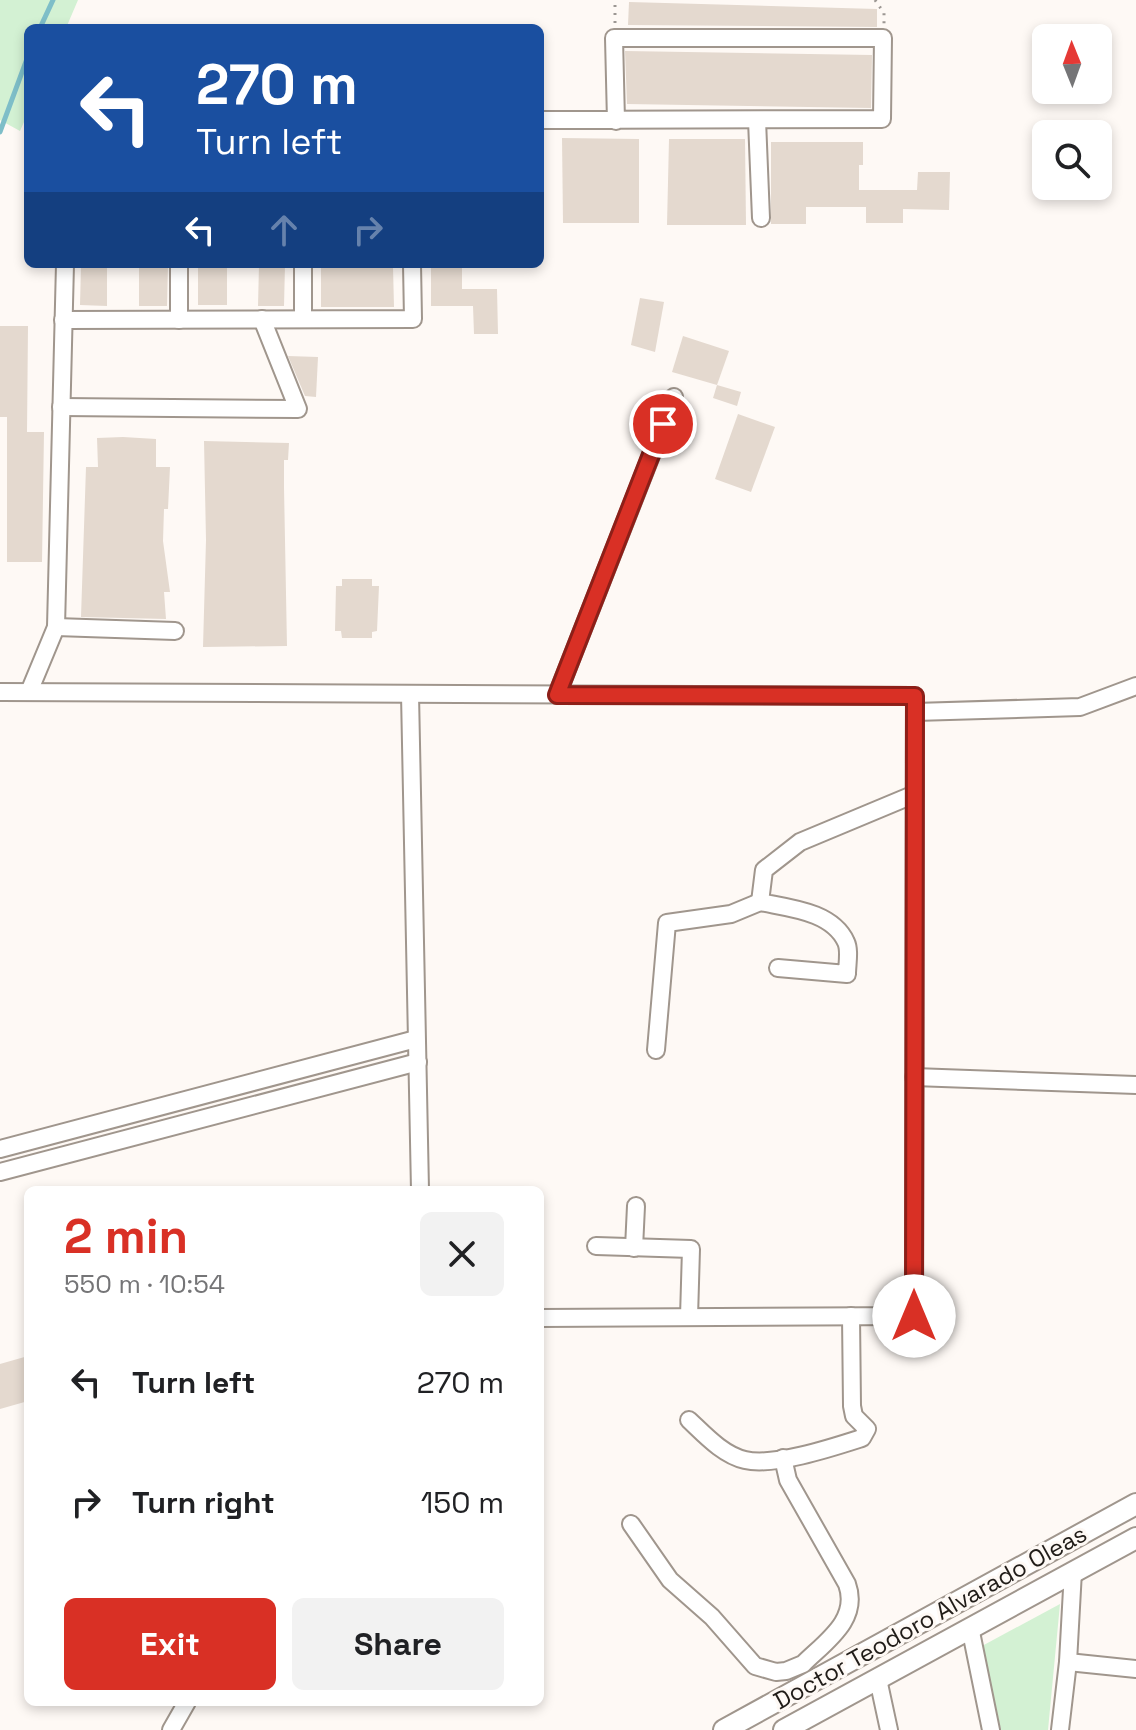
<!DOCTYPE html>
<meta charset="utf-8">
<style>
body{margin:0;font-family:"Space Grotesk",sans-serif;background:#f2f2f2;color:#202124;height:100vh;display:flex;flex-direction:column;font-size:30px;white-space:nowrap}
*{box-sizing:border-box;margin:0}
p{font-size:26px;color:#757577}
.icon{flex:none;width:44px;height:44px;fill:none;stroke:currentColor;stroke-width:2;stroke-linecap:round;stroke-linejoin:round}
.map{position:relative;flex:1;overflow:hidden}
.sheet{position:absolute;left:24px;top:1186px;width:520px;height:520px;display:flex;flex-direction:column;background:#fff;border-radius:12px;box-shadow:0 4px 12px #0003}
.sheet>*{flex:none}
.top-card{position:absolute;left:24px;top:24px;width:520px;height:244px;border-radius:12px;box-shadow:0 4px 12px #0003;background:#1a4fa0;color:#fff;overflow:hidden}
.needle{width:52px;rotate:359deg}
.fabs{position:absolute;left:1032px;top:24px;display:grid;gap:16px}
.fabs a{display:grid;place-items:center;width:80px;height:80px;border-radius:12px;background:#fff;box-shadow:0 4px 12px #0003;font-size:40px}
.pin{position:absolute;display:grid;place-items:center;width:68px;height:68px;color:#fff;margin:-34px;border:4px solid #fff;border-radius:50%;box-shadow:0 2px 8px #0007}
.me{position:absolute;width:88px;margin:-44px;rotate:0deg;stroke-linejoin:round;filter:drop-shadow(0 0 6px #0008)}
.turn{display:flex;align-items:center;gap:28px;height:168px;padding:0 40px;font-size:36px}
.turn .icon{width:104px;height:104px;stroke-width:2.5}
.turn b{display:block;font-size:56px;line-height:68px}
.lanes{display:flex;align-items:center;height:76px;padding:0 40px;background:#0003;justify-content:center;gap:40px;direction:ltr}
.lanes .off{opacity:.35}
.round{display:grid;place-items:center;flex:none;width:84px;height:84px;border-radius:12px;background:#f2f2f2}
.summary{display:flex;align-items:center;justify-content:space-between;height:136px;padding:0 40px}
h1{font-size:48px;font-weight:700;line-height:60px;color:#d93025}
.cta{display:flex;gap:16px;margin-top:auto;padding:16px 40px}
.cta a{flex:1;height:92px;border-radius:12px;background:#d93025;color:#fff;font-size:32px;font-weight:700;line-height:92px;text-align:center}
.cta a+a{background:#f2f2f2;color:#202124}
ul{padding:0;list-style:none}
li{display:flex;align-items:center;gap:24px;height:120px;padding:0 40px}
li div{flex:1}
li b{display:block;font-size:30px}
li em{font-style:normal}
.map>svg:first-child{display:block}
.green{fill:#d3f1d3}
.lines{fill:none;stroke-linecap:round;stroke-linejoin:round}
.stream{stroke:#7ebec8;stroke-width:5}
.building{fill:#e4d9cf}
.minor-casing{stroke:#a0968d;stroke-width:20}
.major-casing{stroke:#a0968d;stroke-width:24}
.path{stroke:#9c9793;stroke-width:3;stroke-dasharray:2 6;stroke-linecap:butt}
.minor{stroke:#fff;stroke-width:16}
.major{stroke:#fff;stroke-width:20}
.route-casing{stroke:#8d1f18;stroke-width:20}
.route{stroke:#d93025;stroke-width:14}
.labels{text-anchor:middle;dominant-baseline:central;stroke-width:6;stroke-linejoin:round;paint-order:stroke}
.street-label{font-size:24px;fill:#201c18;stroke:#fef9f5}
</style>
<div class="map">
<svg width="1136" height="1730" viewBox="0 0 1136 1730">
<rect width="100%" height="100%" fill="#fef9f5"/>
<g class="green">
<path d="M0,0H78L66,28H28V113L20,131L0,120Z"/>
<path d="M1060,1604L1048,1730H1001L982,1646Z"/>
</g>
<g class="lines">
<g class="stream">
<path d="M40,28L53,0"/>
<path d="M0,132L28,56"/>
</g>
</g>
<g class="building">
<path d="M629,2L877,9V27L628,25Z"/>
<path d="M625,51L872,55L871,108L627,104Z"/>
<path d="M562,138L639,139V223H563Z"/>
<path d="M669,139H745L746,225H667Z"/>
<path d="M771,142H863V165H859V190H917L918,172H950L949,210L903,209V223H866V207H806V224H771Z"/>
<path d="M139,265H168L167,306H139Z"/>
<rect x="198" y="265" width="29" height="40"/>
<path d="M259,265H285L284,306H258Z"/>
<path d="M81,266L107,267V306L80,305Z"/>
<path d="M321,266L393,267L394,307H321Z"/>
<path d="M431,267H462V289H497L498,334H474L473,306H431Z"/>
<path d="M640,298L664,302L655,352L631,345Z"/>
<path d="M0,326H28L27,432H44L42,562H7V417H0Z"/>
<path d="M683,336L729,351L717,385L672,372Z"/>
<path d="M288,356L318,357L316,397L305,396Z"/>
<path d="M717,385L741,392L737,406L713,398Z"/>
<path d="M738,414L775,427L751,492L715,479Z"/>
<path d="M123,437L156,439V467H170L168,509H164L163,541L170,592H164L166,619L81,617L86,467H98L97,438Z"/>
<path d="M204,441L289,443L288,460H284V487L287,646L203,647L206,540Z"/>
<path d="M342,579H372V586H379L377,631L372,632V638H342L341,631H335L336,586H342Z"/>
<path d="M28,1356V1401L0,1409V1364Z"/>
</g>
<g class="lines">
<g class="minor-casing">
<g id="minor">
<path d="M540,120L882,119L883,38H614L616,121"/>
<path d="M757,120L761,218"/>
<path d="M303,319V264"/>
<path d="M63,320L413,319L412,264"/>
<path d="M179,320V264"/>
<path d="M61,407L298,409L262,319"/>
<path d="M56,627L175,631"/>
<path d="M0,692L915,696L914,1316L540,1318"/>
<path d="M29,692L56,627L65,264"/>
<path d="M410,694L420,1190"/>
<path d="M557,695L674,397"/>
<path d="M915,712L1080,707L1136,686"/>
<path d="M778,968L847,974C847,965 850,950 846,942C832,911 788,908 760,902L764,870L800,842L915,794"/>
<path d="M656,1050L667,923L731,914L760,902"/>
<path d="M914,1077L1136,1085"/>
<path d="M0,1149L416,1039"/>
<path d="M0,1172L418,1062"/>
<path d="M596,1246L691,1249L689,1317"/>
<path d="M634,1248L636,1206"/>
<path d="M689,1420C705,1435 723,1455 745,1460C774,1467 834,1447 862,1438L867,1429L854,1416L852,1406L851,1316"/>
<path d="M631,1524L670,1580L712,1617L755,1666L776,1672L786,1671L803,1664C825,1642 860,1620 847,1584L788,1480L783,1458"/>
<path d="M970,1627L991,1730"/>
<path d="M1068,1662L1136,1669"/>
<path d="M878,1679L889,1730"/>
<path d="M171,1730L187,1702"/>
<path d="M1060,1730L1068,1662L1073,1571"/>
</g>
</g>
<g class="major-casing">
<g id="major">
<path d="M724,1730L1136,1504"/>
<path d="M784,1730L1136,1538"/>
</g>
</g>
<g class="path">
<path d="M875,0L884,13V25"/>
<path d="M615,23V0"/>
</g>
<use href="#minor" class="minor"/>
<use href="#major" class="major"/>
</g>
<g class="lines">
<g class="route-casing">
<path id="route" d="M663,424L557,695L915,696L914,1316"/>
</g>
<use href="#route" class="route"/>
</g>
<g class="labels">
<g class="street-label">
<text transform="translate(930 1617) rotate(-29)">Doctor Teodoro Alvarado Oleas</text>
</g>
</g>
</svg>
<div class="fabs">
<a><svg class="needle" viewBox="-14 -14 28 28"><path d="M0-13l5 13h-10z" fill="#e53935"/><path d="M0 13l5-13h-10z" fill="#757577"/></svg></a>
<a><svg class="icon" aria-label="search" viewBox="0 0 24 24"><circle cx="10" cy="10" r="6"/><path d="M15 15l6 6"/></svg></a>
</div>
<div class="pin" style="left:663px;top:424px;background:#d93025"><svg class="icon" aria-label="arrive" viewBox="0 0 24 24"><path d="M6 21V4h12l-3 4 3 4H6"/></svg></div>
<svg class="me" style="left:914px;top:1316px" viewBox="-20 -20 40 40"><circle r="19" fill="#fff"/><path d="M0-13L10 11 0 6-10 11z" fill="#d93025"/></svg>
<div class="top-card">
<div class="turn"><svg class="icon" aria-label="left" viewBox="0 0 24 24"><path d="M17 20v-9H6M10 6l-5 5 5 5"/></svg><div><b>270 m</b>Turn left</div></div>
<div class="lanes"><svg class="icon" aria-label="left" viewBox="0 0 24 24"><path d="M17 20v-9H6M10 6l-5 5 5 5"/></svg><svg class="icon off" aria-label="ahead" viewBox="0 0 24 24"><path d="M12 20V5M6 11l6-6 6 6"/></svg><svg class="icon off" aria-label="right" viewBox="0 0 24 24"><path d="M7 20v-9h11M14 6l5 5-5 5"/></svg></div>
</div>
<section class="sheet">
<div class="summary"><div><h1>2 min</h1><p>550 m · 10:54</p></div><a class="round"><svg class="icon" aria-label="close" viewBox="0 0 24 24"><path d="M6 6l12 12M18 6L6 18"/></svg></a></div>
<ul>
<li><svg class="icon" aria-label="left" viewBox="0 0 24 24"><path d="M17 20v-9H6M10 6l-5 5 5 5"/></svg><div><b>Turn left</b></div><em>270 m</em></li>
<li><svg class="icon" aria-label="right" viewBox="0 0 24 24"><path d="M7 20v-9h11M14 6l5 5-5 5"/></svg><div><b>Turn right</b></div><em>150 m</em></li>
</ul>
<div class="cta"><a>Exit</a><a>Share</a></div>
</section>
</div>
